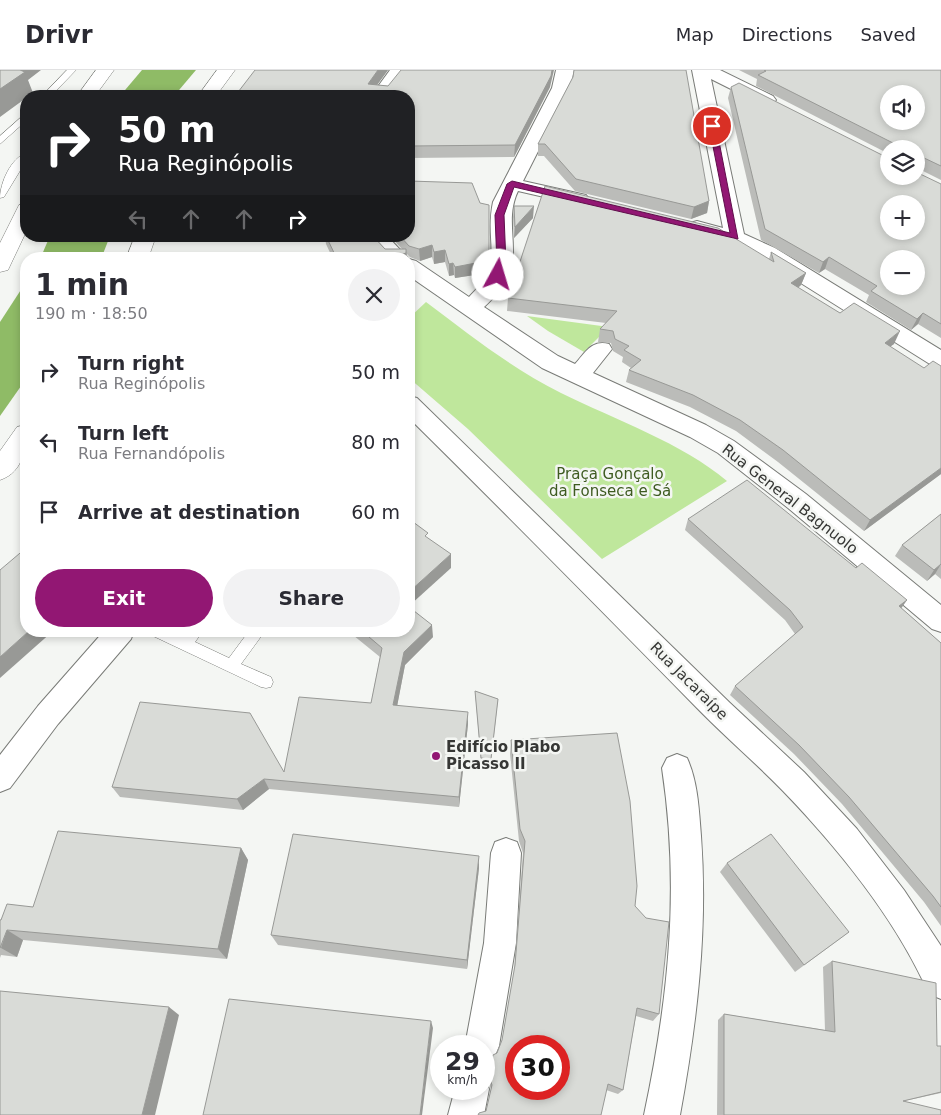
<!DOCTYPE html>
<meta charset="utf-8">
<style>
body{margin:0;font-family:"DejaVu Sans",sans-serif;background:#f2f2f3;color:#2b2b33;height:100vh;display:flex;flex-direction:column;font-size:19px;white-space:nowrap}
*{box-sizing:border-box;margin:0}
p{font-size:16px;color:#7c7c81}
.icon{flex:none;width:28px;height:28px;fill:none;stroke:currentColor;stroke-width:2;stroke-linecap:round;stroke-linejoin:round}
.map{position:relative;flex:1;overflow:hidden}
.drawer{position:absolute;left:20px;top:182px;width:395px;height:385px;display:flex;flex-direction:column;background:#fff;border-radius:20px;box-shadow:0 2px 8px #0003}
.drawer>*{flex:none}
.hud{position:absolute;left:20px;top:20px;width:395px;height:152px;border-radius:20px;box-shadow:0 2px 8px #0003;background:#202124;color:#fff;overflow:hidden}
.controls{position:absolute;left:880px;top:15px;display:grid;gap:10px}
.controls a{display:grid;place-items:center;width:45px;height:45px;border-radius:50%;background:#fff;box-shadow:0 2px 8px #0003;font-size:25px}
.speed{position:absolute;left:430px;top:965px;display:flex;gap:10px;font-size:25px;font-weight:700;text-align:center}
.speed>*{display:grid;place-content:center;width:65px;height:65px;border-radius:50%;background:#fff;box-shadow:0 2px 8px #0003;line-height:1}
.speed small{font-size:12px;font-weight:400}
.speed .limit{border:8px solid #d22;background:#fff;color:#111}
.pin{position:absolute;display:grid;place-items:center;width:42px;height:42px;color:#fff;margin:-21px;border:2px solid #fff;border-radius:50%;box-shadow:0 1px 5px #0007}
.me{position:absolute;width:55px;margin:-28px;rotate:6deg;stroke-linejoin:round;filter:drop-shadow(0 0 4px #0008)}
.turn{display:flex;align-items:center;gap:18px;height:105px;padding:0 15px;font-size:22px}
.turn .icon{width:65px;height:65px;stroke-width:2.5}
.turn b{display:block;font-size:35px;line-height:42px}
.lanes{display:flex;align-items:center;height:48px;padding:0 15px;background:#0003;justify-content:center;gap:25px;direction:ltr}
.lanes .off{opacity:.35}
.round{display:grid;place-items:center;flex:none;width:52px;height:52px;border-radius:26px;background:#f2f2f3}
.overview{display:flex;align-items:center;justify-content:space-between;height:85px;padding:0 15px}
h1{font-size:30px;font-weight:600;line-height:38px}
.button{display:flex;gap:10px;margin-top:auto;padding:10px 15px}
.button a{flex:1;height:58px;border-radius:30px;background:#921773;color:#fff;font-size:20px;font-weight:600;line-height:58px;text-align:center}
.button a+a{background:#f2f2f3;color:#2b2b33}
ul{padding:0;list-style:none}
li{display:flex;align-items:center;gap:15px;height:70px;padding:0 15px}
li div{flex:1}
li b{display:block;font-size:19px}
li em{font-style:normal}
header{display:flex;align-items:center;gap:30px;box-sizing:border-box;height:70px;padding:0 25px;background:#fff;border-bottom:1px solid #e1e1e2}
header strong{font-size:24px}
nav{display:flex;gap:28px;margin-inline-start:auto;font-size:18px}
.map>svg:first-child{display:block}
.green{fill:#bfe79c}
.water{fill:#8fbb66}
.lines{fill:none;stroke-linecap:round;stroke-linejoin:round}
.service-casing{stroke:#797b77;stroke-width:1}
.minor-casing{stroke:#797b77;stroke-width:2}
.trunk-casing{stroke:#797b77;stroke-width:1}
.service{fill:#fff;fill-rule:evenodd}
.minor{fill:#fff;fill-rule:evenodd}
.trunk{fill:#fff;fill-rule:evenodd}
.wall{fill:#bbbcb9}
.shaded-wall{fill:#989996}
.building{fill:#d9dbd7;stroke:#989996;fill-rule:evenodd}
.route{fill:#921773;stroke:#5f0f4b}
.poi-dot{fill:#921773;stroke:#f4f6f3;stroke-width:2}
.labels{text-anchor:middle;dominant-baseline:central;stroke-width:5;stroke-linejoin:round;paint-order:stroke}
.park-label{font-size:15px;fill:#3e5b20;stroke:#f4f6f3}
.street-label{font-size:15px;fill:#363735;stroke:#f4f6f3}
.poi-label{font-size:15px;font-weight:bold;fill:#363735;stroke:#f4f6f3;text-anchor:start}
</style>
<header>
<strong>Drivr</strong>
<nav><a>Map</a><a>Directions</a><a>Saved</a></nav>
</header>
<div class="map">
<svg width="941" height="1045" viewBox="0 0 941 1045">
<rect width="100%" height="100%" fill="#f4f6f3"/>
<g class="green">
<path d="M426,232C470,265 511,298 561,323C616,350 682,373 727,411L602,489L468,359L409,308V248Z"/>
<path d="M527,246L609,257L584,282L548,261Z"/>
</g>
<g class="water">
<path d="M142,0H196L174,26H120Z"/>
<path d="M50,166H110L101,189H40Z"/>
<path d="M26,212V309L0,346V252Z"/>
</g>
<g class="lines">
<g class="service-casing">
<g id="service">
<path d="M67,0H76L51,26H42Z"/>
<path d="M26,43V51L0,74V66Z"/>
<path d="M26,83V91L4,127L0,128C0,113 11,88 26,83Z"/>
<path d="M149,561H171L183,567L187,561H203L195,572L229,588L249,561H265L241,594L271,607L273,612L271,617L266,618L261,617L151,565Z"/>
</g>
</g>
<g class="minor-casing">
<g id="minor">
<path d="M390,0H408L389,26H371Z"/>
<path d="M556,0H574L570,18L523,111L586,125L589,129L586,133L579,135L518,121C506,146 516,169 512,195C509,211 496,226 484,237L558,286L575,294C585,283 592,269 609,274L612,279L593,303L706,355L734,371L806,424L941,535V562L932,559L788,438L718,383L690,367L542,298L409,206V189H387L365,166H387L409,189L416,191L469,227C506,191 484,174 493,132L552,18Z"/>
<path d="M692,0H720L773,26L776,30L773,34H761L711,9L744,164L775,178L941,280V298L933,296L761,188L728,172L690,161L687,157L690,153L697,151L723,158Z"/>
<path d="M409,326L417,328L730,633L804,702L857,759L904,820L941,876V929L929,924C897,851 838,778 783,721C755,692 724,666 696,637C601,540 505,443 409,348Z"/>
<path d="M104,561H134L131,569L58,654L10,718L0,722V685L38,636Z"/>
<path d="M677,684L687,688C698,712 699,741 701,766C708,861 697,952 680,1045H644C669,927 680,818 662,698L667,688Z"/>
<path d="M506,768L517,772L521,783L516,873L499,976L494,988L484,992V976H465L484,873L491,783L495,772Z"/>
<path d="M484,1006L489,1019L484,1045H448L455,1019H484Z"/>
</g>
</g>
<g class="trunk-casing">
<g id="trunk">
<path d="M96,0H114L95,26H77Z"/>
<path d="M217,0H235L216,26H198Z"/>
<path d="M26,134V162L8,200L0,202V173L19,135Z"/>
<path d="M135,166H156L148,189H126Z"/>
<path d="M26,355C27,376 24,402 0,410V381L17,357Z"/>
</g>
</g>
<use href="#service" class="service"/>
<use href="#minor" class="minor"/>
<use href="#trunk" class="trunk"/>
</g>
<g class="wall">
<path d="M255,0H388L377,15L388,16L550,17L514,87L409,88V26Z"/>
<path d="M739,0H941V110L917,98L916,99V79H889V84L756,16L757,9Z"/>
<path d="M573,7L709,131L707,143L691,149L575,121L544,86H538V74Z"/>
<path d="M731,17L889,106L941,114V268L918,254L911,260L866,232L869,225L825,199L819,203L761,170L728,28Z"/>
<path d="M514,136L533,148L514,168L513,147Z"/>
<path d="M325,166H373L385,179H402L390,166H409L489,192L481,204L455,208L454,205L449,206L445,192L434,194L432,187L420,191L410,187L407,184V189H333L326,174Z"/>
<path d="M771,182L806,203L801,215L798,218L840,243L894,274L890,276L941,404L864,461L778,392L736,361L690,337L626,312L629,300L631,298L622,292L623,287L613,281L611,273L598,272L600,259L606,253L507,241L508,228L769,189Z"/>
<path d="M941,444V509L935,504L927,511L895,486L902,475Z"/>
<path d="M688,449L856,498L907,530L901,538L941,573V856L924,832L842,734L794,684L730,625L735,616L795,564L785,550L685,460Z"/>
<path d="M348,561H409L433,567L405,595L397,636L468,654L459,737L269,719L243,740L120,727L112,717L284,702L371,633L380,587Z"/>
<path d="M475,621L498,629L491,692H481Z"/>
<path d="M511,670L635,836L659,944L653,951L636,946L623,1020L618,1024L606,1020L486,1041L491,1019L487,1009L488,1004L502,970L514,903L523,783L519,771L510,684Z"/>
<path d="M241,778L248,790L227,889L23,870L17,887L1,885L0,888V850L33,837Z"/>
<path d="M727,793L849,862L795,902L720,802Z"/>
<path d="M479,798L467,899L278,875L271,865Z"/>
<path d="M832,891L937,976H941V1023L904,1031L941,1045H717L718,950L724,944L825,960L823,897Z"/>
</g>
<g class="shaded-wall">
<path d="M10,0H41L28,10L33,23L29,26H26V28L0,47V19Z"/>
<path d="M378,0H388L369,26L368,14Z"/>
<path d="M552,0H554L550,17L514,87L515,75Z"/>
<path d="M922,87L916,99V93L919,88Z"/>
<path d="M709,131L707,143L691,149L694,137Z"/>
<path d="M534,136L533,148L514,168L515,157Z"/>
<path d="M432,175V187L420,191L419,179Z"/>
<path d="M406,179L407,189H390Z"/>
<path d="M445,180V192L434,194V182Z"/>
<path d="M489,180V192L481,204L455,208V197Z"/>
<path d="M829,187L825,199L819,203L823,192Z"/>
<path d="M453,193L454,205L449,206V194Z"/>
<path d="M806,203L801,215L787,226L791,213Z"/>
<path d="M923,243L918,254L911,260L917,249Z"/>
<path d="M900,261L894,274L879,285L885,273Z"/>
<path d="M941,398V404L864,461L870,450Z"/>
<path d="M451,484V498L409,536V522Z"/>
<path d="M941,494L935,504L927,511L934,500Z"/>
<path d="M907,530L900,540L899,536Z"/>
<path d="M432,555L433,567L405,595L395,647L393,635L404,582Z"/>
<path d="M29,561H53L0,608V587Z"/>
<path d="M468,642V654L459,737V727Z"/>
<path d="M264,709L269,719L243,740L237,729Z"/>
<path d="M241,778L248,790L227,889L218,879Z"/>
<path d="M479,786V798L467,899V890Z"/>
<path d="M7,860L23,870L17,887L1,878Z"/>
<path d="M169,937L179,945L155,1045H142Z"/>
<path d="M431,951L433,958L422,1045H420Z"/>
</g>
<g class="building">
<path d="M0,0H20L25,2L0,19Z"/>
<path d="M255,0H378L368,14L388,16L401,0H552L551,6L515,75L409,76V26H235Z"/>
<path d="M574,0H686L709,131L694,137L576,109L545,74H538L573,7Z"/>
<path d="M764,0H941V96L922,87L919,88V93H916V79H895V74L758,5L766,1ZM889,24H916V51H889Z"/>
<path d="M739,13L886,87H889V106H916V102L941,114V254L923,243L917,249L871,221L877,216L829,187L823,192L765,159L731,17ZM889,134H916V161H889ZM889,189H916V216H889Z"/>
<path d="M409,111L472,113L480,133L489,135V180L481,192L455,197L453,193L449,194L445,180L434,182L432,175L419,179L409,176L400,166H409Z"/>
<path d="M545,116L718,158L774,192L771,182L806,203L791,213L840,243L854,233L900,261L885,273L924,298L933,291L941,296V398L870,450L783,380L740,350L693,325L629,300L641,290L624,280L629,276L615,269L613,261L600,259L617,241L508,228Z"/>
<path d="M514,136H534L515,157Z"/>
<path d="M326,166H373L385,179H406V183L390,189H337Z"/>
<path d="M747,410L856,498L862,493L907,530L899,536L941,573V837L933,826L849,727L799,675L735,616L803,557L790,540L688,449Z"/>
<path d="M941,444V494L934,500L902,475Z"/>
<path d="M409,449L428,463L425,466L451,484L409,522Z"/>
<path d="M26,478V561H29L0,587V500Z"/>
<path d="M409,537L432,555L404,582L393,635L468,642L459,727L264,709L237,729L112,717L140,632L250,643L284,702L299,627L371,633L382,578L362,561H409Z"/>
<path d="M475,621L498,629L491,689L481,688Z"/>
<path d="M617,663L630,731L637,816L635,836L646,848L669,852L659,944L637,938L623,1020L608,1014L601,1045H478L479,1043L486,1041L492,1015L488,1004L493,985L497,983L502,970L515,895L525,771L520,759L511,670ZM516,976H559V1019H516Z"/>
<path d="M58,761L241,778L218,879L7,860L0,878V850H1L7,834L33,837Z"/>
<path d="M293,764L479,786L467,890L271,865Z"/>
<path d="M771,764L849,862L804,895L727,793Z"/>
<path d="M832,891L936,913L937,976H941V1022L903,1031L941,1040V1045H724V944L835,962Z"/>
<path d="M0,921L169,937L142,1045H0Z"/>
<path d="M229,929L431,951L420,1045H203Z"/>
</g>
<path class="route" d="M712,53L716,56L738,169L514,117L504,145L506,194L501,207H495L497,194L495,145L507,114L512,111L730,163L709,56Z"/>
<circle class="poi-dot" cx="436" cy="686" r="5"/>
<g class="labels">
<g class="park-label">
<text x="610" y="404">Praça Gonçalo<tspan x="610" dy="17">da Fonseca e Sá</tspan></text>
</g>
<g class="street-label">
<text transform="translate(790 429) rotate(38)">Rua General Bagnuolo</text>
<text transform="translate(689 611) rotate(45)">Rua Jacaraípe</text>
</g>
<g class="poi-label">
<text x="446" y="677">Edifício Plabo<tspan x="446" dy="17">Picasso II</tspan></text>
</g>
</g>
</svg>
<div class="controls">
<a><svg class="icon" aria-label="sound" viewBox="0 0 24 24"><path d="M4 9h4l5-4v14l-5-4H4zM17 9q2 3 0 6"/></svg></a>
<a><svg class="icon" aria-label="layers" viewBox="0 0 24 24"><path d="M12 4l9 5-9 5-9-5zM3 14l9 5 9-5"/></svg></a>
<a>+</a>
<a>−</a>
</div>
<div class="speed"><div>29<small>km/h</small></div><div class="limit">30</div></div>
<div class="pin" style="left:712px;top:56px;background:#d93025"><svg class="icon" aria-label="arrive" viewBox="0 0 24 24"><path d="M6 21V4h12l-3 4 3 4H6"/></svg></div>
<svg class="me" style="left:498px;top:205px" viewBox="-20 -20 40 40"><circle r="19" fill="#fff"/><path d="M0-13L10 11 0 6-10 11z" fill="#921773"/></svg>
<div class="hud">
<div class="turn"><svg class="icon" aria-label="right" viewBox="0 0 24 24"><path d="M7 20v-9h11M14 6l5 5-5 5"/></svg><div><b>50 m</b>Rua Reginópolis</div></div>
<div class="lanes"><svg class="icon off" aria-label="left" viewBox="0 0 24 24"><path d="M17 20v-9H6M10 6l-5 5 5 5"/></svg><svg class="icon off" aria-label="ahead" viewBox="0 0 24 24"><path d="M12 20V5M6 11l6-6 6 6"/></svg><svg class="icon off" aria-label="ahead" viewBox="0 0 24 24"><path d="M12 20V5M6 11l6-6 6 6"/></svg><svg class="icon" aria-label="right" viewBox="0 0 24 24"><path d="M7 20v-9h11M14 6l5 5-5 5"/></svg></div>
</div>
<section class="drawer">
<div class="overview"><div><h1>1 min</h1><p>190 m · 18:50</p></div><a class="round"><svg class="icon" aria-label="close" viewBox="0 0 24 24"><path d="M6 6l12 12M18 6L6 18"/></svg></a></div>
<ul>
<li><svg class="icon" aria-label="right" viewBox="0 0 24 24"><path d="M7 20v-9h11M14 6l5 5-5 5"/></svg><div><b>Turn right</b><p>Rua Reginópolis</p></div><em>50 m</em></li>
<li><svg class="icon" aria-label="left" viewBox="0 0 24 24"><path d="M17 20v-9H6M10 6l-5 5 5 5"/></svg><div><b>Turn left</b><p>Rua Fernandópolis</p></div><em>80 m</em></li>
<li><svg class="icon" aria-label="arrive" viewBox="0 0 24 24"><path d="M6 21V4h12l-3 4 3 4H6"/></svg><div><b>Arrive at destination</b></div><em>60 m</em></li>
</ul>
<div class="button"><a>Exit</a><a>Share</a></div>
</section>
</div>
